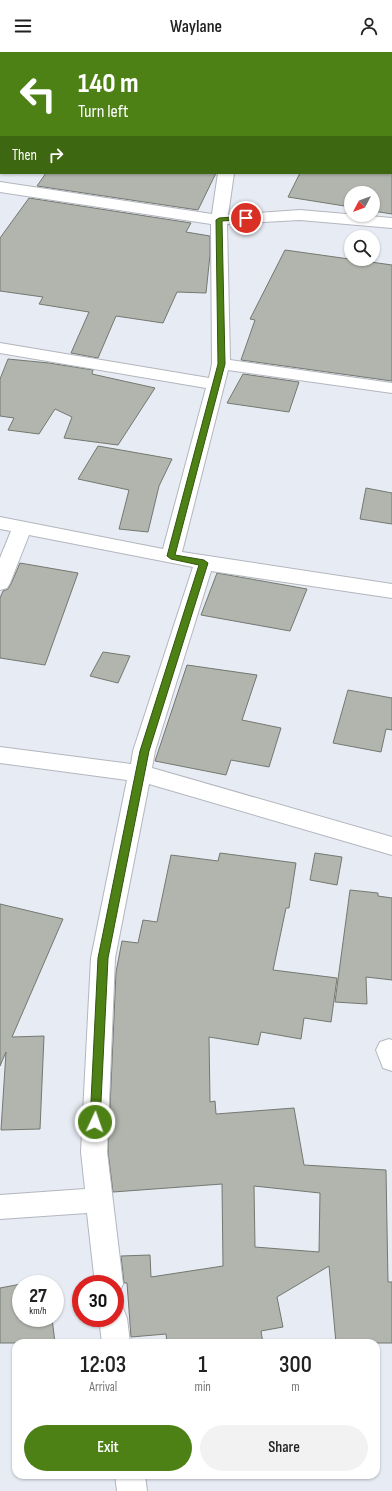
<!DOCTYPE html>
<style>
body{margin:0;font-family:"Sofia Sans Condensed",sans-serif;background:#f2f2f2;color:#222;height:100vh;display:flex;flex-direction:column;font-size:15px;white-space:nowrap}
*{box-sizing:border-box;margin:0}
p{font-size:13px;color:#767676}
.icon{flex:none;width:22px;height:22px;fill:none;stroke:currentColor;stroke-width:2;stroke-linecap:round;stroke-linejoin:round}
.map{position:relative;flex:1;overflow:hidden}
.sheet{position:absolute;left:12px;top:1287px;width:368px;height:140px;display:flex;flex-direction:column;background:#fff;border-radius:12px;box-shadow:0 1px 3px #0004}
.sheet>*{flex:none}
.guide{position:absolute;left:0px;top:0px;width:392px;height:122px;box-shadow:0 1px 3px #0004;background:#4d8116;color:#fff;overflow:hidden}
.needle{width:26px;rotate:229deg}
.fabs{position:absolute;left:344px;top:134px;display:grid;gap:8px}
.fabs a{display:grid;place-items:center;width:36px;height:36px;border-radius:50%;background:#fff;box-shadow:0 1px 3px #0004;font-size:20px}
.speed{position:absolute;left:12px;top:1223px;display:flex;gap:8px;font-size:20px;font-weight:700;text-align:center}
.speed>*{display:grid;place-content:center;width:52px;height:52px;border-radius:50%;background:#fff;box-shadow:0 1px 3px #0004;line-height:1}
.speed small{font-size:10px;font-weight:400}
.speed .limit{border:6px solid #d22;background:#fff;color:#111}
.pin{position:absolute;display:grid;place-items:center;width:34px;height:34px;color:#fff;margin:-17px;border:2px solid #fff;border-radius:50%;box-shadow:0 1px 4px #0007}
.me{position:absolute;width:44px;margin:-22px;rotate:3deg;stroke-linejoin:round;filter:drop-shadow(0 0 3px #0008)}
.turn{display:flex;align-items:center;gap:14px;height:84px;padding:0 12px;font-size:18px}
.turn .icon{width:52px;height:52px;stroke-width:2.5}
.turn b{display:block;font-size:28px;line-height:34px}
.then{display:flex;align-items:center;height:38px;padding:0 12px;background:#0003;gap:8px;font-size:15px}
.eta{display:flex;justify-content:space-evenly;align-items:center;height:68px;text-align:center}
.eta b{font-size:24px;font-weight:600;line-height:28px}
.action{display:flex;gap:8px;margin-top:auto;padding:8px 12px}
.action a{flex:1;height:46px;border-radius:24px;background:#4d8116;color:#fff;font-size:16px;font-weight:600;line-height:46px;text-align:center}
.action a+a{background:#f2f2f2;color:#222}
header{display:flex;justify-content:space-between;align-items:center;height:52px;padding:0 12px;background:#fff;font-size:18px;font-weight:600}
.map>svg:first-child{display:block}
.building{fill:#b1b5ad;stroke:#737871;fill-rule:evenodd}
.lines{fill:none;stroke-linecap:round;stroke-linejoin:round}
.street-casing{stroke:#b3b6be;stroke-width:2}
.street{fill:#fff;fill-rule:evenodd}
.route{fill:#4d8116;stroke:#32540e}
</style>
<header><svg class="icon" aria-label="menu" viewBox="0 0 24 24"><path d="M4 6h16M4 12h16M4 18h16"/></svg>Waylane<svg class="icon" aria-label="person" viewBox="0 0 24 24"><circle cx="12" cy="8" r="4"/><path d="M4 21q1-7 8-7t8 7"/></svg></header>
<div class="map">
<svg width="392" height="1439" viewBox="0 0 392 1439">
<rect width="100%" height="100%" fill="#e7ebf3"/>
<g class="building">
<path d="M46,121H216L198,158L37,134Z"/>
<path d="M300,121H392V162L373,159V141H351V155L288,145Z"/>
<path d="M29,146L191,171L186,180L210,184V203L206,241L177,240L163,271L116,264L98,306L71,301L89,260L39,252L43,245L0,239V186Z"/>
<path d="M285,198L392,213V329L241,308L255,268L250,267Z"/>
<path d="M8,307L49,311L93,318L92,322L155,336L118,393L64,386L72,365L55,357L39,382L8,378L14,366L0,364V327Z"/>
<path d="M243,322L299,330L289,360L227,351Z"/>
<path d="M98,394L172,407L159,434L148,480L119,477L129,438L78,427Z"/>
<path d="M366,436L392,441V472L360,467Z"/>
<path d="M20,511L78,521L45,613L0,606V546L3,539L8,537L11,532Z"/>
<path d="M217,521L307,537L290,579L201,563Z"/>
<path d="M103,600L130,604L118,631L90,624Z"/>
<path d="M187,613L257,623L242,668L281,676L269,715L231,708L226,723L155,709Z"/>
<path d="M348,638L392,646V678L386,677L381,700L333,691Z"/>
<path d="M220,801L296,811L289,856H286L273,918L337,926L331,970L304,966L301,987L261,980L258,993L209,985L210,1050L215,1049L216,1062L294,1056L304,1113L386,1118L388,1230H392V1291H336L329,1214L277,1245L283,1275L261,1279L263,1291H167L166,1282L131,1285L127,1231H124L121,1204L150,1203L151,1225L223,1214L222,1132L113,1140L108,1100L116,920L122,889L138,891L143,868L157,870L171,803L218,809ZM254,1134L320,1141L319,1200L255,1195Z"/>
<path d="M315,801L342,805L337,833L310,828Z"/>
<path d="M350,838L378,841V844L392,846V928L366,925L367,952L335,950Z"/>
<path d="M0,852L63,867L12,985L44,984L40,1077L1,1078L6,1000L0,1014Z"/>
<path d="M21,1232V1266H52L55,1291H0V1236Z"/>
</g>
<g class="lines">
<g class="street-casing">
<g id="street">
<path d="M27,0H45L46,1H28Z"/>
<rect x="250" y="0" width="14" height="1"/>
<rect x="391" y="54" width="1" height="9"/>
<path d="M218,121H234L228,163L300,158L392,166V176L300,168L227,172L230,308L392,331V341L228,318L182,500L392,532V546L211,519L155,699L152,716L392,785V803L149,732L115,906L107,1100L123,1232L119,1241L115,1243V1232H95L87,1161L0,1167V1143L85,1137L81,1100L91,906L127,728L0,711V695L131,712L133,699L193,515L29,483L10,531L7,536L0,538V506L11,479L0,477V465L163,497L206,336L0,301V291L209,326L212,312L211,172L0,140V130L212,162Z"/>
<path d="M389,987L392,988V1019L383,1016L376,998L380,990Z"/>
<path d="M115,1253L123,1256L127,1266L130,1291H102L99,1266H115Z"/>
<path d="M115,1423H145L147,1439H117Z"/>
</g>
</g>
<use href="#street" class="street"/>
</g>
<path class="route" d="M246,164L249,166L248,167L222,169L225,312L175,503L204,508L208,511L149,699L108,906L100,1070L99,1073L95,1075L91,1073L90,1070L98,906L140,699L199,513L171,507L167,504L218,312L216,168L219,166Z"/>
</svg>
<div class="fabs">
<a><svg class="needle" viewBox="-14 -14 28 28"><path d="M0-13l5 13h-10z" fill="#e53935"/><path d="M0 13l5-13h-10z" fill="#767676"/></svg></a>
<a><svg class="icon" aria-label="search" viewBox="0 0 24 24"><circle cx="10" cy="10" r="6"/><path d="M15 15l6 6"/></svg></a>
</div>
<div class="speed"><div>27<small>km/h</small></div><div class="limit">30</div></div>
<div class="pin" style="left:246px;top:166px;background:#d93025"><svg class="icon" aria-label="arrive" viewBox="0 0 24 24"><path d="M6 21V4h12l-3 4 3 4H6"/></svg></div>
<svg class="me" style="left:95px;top:1070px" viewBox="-20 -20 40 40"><circle r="17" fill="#4d8116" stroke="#fff" stroke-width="3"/><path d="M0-11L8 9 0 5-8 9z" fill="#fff"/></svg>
<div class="guide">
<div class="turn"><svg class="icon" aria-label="left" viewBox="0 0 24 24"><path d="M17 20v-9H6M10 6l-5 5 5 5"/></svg><div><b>140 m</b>Turn left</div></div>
<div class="then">Then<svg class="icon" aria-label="right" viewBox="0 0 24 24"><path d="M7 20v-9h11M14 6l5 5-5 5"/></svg></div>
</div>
<section class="sheet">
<div class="eta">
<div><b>12:03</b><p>Arrival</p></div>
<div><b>1</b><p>min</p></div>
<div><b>300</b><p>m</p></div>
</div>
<div class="action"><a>Exit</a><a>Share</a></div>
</section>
</div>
